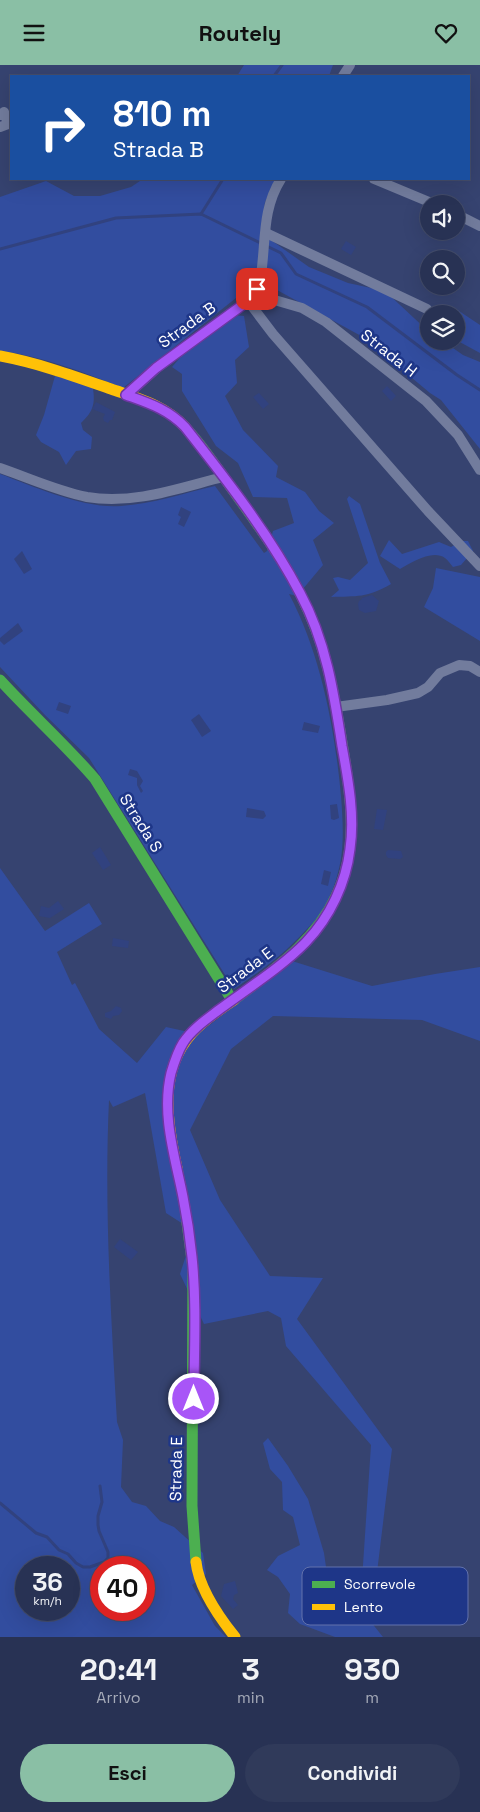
<!DOCTYPE html>
<html lang="it">
<style>
body{margin:0;font-family:"Space Grotesk",sans-serif;background:#303a5a;color:#f1f3f6;height:100vh;display:flex;flex-direction:column;font-size:19px;white-space:nowrap}
*{box-sizing:border-box;margin:0}
p{font-size:16px;color:#a5aab8}
.icon{flex:none;width:28px;height:28px;fill:none;stroke:currentColor;stroke-width:2;stroke-linecap:round;stroke-linejoin:round}
.map{position:relative;height:1572px;overflow:hidden}
.panel{display:flex;flex-direction:column;background:#283254;flex:1}
.panel>*{flex:none}
.guide{position:absolute;left:10px;top:10px;width:460px;height:105px;border-radius:0px;box-shadow:0 5px 20px #0002,0 0 0 1px #444d6b;background:#1a4fa0;color:#fff;overflow:hidden}
.buttons{position:absolute;left:420px;top:130px;display:grid;gap:10px}
.buttons a{display:grid;place-items:center;width:45px;height:45px;border-radius:50%;background:#283254;box-shadow:0 5px 20px #0002,0 0 0 1px #444d6b;font-size:25px}
.speed{position:absolute;left:15px;top:1491px;display:flex;gap:10px;font-size:25px;font-weight:700;text-align:center}
.speed>*{display:grid;place-content:center;width:65px;height:65px;border-radius:50%;background:#283254;box-shadow:0 5px 20px #0002,0 0 0 1px #444d6b;line-height:1}
.speed small{font-size:12px;font-weight:400}
.speed .limit{border:8px solid #d22;background:#fff;color:#111}
.pin{position:absolute;display:grid;place-items:center;width:42px;height:42px;color:#fff;margin:-21px;border-radius:10px;box-shadow:0 2px 8px #0006}
.me{position:absolute;width:55px;margin:-28px;rotate:0deg;stroke-linejoin:round;filter:drop-shadow(0 0 4px #0008)}
.turn{display:flex;align-items:center;gap:18px;height:105px;padding:0 20px;font-size:22px}
.turn .icon{width:65px;height:65px;stroke-width:2.5}
.turn b{display:block;font-size:35px;line-height:42px}
.eta{display:flex;justify-content:space-evenly;align-items:center;height:85px;text-align:center}
.eta b{font-size:30px;font-weight:600;line-height:35px}
.primary-button{display:flex;gap:10px;margin-top:auto;padding:10px 20px}
.primary-button a{flex:1;height:58px;border-radius:30px;background:#8abfa5;color:#111;font-size:20px;font-weight:600;line-height:58px;text-align:center}
.primary-button a+a{background:#303a5a;color:#f1f3f6}
header{display:flex;justify-content:space-between;align-items:center;height:65px;padding:0 20px;background:#8abfa5;color:#111;font-size:22px;font-weight:600}
.map>svg:first-child{display:block}
.green{fill:#324d9f;fill-rule:evenodd}
.water{fill:#31427f}
.lines{fill:none;stroke-linecap:round;stroke-linejoin:round}
.stream{stroke:#31427f;stroke-width:3}
.street{stroke:#727c9d;stroke-width:10}
.fast{stroke:#4caf50;stroke-width:11}
.slow{stroke:#ffc107;stroke-width:11}
.route-casing{stroke:#6d37a1;stroke-width:12}
.route{stroke:#a855f7;stroke-width:9}
.labels{text-anchor:middle;dominant-baseline:central;stroke-width:5;stroke-linejoin:round;paint-order:stroke}
.street-label{font-size:16px;fill:#fff;stroke:#1e3688}
.key{fill:#1e3688;stroke:#6272ac;stroke-width:1}
.key-label{font-size:14px;fill:#fff}
</style>
<header><svg class="icon" aria-label="menu" viewBox="0 0 24 24"><path d="M4 6h16M4 12h16M4 18h16"/></svg>Routely<svg class="icon" aria-label="heart" viewBox="0 0 24 24"><path d="M12 20l-8-8c-3-5 5-10 8-4 3-6 11-1 8 4z"/></svg></header>
<div class="map">
<svg width="480" height="1572" viewBox="0 0 480 1572">
<rect width="100%" height="100%" fill="#364370"/>
<g class="green">
<path d="M244,0H333L329,11H237Z"/>
<path d="M143,114H277L265,137L261,168L309,202L348,218L385,226L429,267V276H443L463,290L480,297V384L441,335L430,328L363,272L277,225H267L251,212L241,229L123,323C83,307 43,291 0,286V132L46,116L74,131H100L131,122Z"/>
<path d="M456,244L480,260V288L456,275V249H453Z"/>
<path d="M232,250L244,251L249,282L235,295L237,318L225,331L243,365L278,401L276,412L305,427L319,446L334,458L313,475L323,500L297,531L289,529C321,589 335,665 341,731C343,757 345,786 337,811C334,823 327,838 320,849C316,855 310,861 305,866C283,890 261,906 234,924L89,693L45,650L0,602V409C35,422 84,444 121,441C152,439 184,428 215,421L264,488L267,486L273,466L294,458L287,433L253,432L238,398L216,381L182,326V309L172,302L212,255Z"/>
<path d="M55,311L92,319C96,337 94,346 81,358L83,365L92,372L91,384L76,386L66,400L59,387L41,377L36,370L44,350Z"/>
<path d="M349,431L360,439L380,498L391,519C367,533 357,531 331,532L339,525L333,513L338,512L350,515L368,498L347,434Z"/>
<path d="M389,475L402,489L439,477L451,482L462,476H468L473,486L461,500L453,502C451,500 448,495 445,493C432,484 411,498 400,504L380,491Z"/>
<path d="M436,503L480,512V576L424,542L433,523Z"/>
<path d="M0,803L45,866L89,838L102,859L57,887L72,920L75,918L99,964L137,998L166,962L198,969L292,896L372,921L435,909L480,902V976L422,955L273,951L231,984L190,1065L220,1135L270,1211L323,1213L297,1254L392,1384L371,1557L383,1572H335L300,1559L288,1548L290,1529L278,1512L267,1505L278,1491L300,1480L293,1452L283,1445L282,1417L270,1404L263,1378L268,1373L288,1401L308,1434L324,1488L328,1516L341,1534L361,1530L371,1380L286,1281L281,1253L268,1246L204,1259L180,1209L194,1166L166,1148L145,1028L113,1042L109,1035C104,1142 111,1250 117,1357L123,1375L121,1422L132,1437L146,1441L160,1456L174,1462L203,1488L206,1509L192,1520L215,1561L226,1572H0ZM26,1502H69V1545H26ZM101,1502H144V1545H101Z"/>
</g>
<g class="water">
<path d="M346,176L356,182L351,190L341,184Z"/>
<path d="M387,321L396,331L391,336L382,326Z"/>
<path d="M259,328L269,339L263,344L253,332Z"/>
<path d="M96,337L115,347L112,355H110L108,358L104,356L103,353L105,349L92,344Z"/>
<path d="M181,442L191,447L184,462L178,459L181,452L178,450Z"/>
<path d="M22,486L32,504L24,509L14,494Z"/>
<path d="M372,530L379,536L376,546L365,548L359,545L358,539L359,536L362,534V533Z"/>
<path d="M18,558L23,566L4,580L0,576V573Z"/>
<path d="M59,637L71,641L68,649L56,645Z"/>
<path d="M199,649L211,666L202,672L191,655Z"/>
<path d="M304,657L320,661L318,668L302,665Z"/>
<path d="M130,704L137,706L143,716L140,721L143,726L141,728L137,720V713L128,710Z"/>
<path d="M337,739L339,753L334,755L331,754L330,740Z"/>
<path d="M247,743L264,746L266,751L263,754L246,752Z"/>
<path d="M377,744L387,745L383,765L374,764Z"/>
<path d="M100,782L111,800L103,805L92,788Z"/>
<path d="M388,785L401,786L403,792L400,794L388,793L386,790V787Z"/>
<path d="M324,805L331,807L328,821L321,819Z"/>
<path d="M58,836L64,844L50,853L39,851L41,841L49,843Z"/>
<path d="M113,873L129,876L128,883L112,881Z"/>
<path d="M116,941L121,943L122,946L119,950L113,951L111,954L105,952V948L111,946Z"/>
<path d="M120,1174L138,1187L131,1195L114,1182Z"/>
<path d="M235,1516L238,1528L234,1530L233,1534L238,1540L233,1544L221,1531L224,1519Z"/>
</g>
<g class="lines">
<g class="stream">
<path d="M274,11L282,0"/>
<path d="M201,149L223,114"/>
<path d="M0,184L116,153L201,149L281,188L296,209L367,242L457,310L480,325"/>
<path d="M0,1438L36,1468L47,1472L59,1485L68,1489L76,1498L83,1502H90L104,1497L108,1493V1487L99,1466L98,1460V1451L102,1437L100,1421"/>
</g>
<g class="street">
<path d="M343,11L350,0"/>
<path d="M0,50L4,47L8,59L0,62"/>
<path d="M374,114L434,139"/>
<path d="M456,149L480,161"/>
<path d="M266,168L427,244"/>
<path d="M254,229L302,243L326,257L426,336L458,370L480,405"/>
<path d="M248,236L273,269L428,446L480,501"/>
<path d="M127,330L157,303L248,236L257,225L261,210C266,176 262,144 281,114"/>
<path d="M0,403C29,413 57,426 87,432C133,440 179,423 223,412"/>
<path d="M336,642L387,635L418,628L428,622L440,608L459,600L470,601L480,607"/>
</g>
<g class="fast">
<path d="M185,362C204,382 219,406 235,428C266,471 298,515 316,565C331,605 337,648 344,690C352,738 358,786 336,831C315,877 273,905 234,935"/>
<path d="M0,615C31,649 65,679 95,714L232,935"/>
<path d="M177,1103L185,1143L193,1203L192,1441L196,1497"/>
</g>
<g class="slow">
<path d="M0,291C38,298 74,311 111,324C137,333 165,340 185,362"/>
<path d="M177,1103C167,1058 158,1006 192,968C204,955 219,945 234,935"/>
<path d="M196,1497C199,1524 219,1552 235,1572"/>
</g>
</g>
<g class="lines">
<g class="route-casing">
<path id="route" d="M194,1334C194,1287 197,1239 192,1192C190,1172 187,1152 183,1132C175,1092 161,1049 171,1008C174,998 178,986 183,978C192,964 207,954 220,944C247,924 283,901 306,877C330,852 346,818 350,784C355,750 348,714 342,681C334,628 326,576 300,528C269,469 226,414 185,362C168,344 148,338 126,330L156,303L248,236L257,224"/>
</g>
<use href="#route" class="route"/>
</g>
<g class="labels">
<g class="street-label">
<text transform="translate(187 260) rotate(-36)">Strada B</text>
<text transform="translate(389 288) rotate(38)">Strada H</text>
<text transform="translate(141 758) rotate(58)">Strada S</text>
<text transform="translate(245 905) rotate(-37)">Strada E</text>
<text transform="translate(176 1404) rotate(-89)">Strada E</text>
</g>
</g>
<rect x="302" y="1502" width="166" height="58" rx="8" class="key"/>
<rect x="312" y="1516" width="23" height="7" fill="#4caf50"/>
<rect x="312" y="1539" width="23" height="6" fill="#ffc107"/>
<g class="key-label">
<text x="344" y="1524">Scorrevole</text>
<text x="344" y="1547">Lento</text>
</g>
</svg>
<div class="buttons">
<a><svg class="icon" aria-label="sound" viewBox="0 0 24 24"><path d="M4 9h4l5-4v14l-5-4H4zM17 9q2 3 0 6"/></svg></a>
<a><svg class="icon" aria-label="search" viewBox="0 0 24 24"><circle cx="10" cy="10" r="6"/><path d="M15 15l6 6"/></svg></a>
<a><svg class="icon" aria-label="layers" viewBox="0 0 24 24"><path d="M12 4l9 5-9 5-9-5zM3 14l9 5 9-5"/></svg></a>
</div>
<div class="speed"><div>36<small>km/h</small></div><div class="limit">40</div></div>
<div class="pin" style="left:257px;top:224px;background:#d93025"><svg class="icon" aria-label="arrive" viewBox="0 0 24 24"><path d="M6 21V4h12l-3 4 3 4H6"/></svg></div>
<svg class="me" style="left:194px;top:1334px" viewBox="-20 -20 40 40"><circle r="17" fill="#a855f7" stroke="#fff" stroke-width="3"/><path d="M0-11L8 9 0 5-8 9z" fill="#fff"/></svg>
<div class="guide">
<div class="turn"><svg class="icon" aria-label="right" viewBox="0 0 24 24"><path d="M7 20v-9h11M14 6l5 5-5 5"/></svg><div><b>810 m</b>Strada B</div></div>
</div>
</div>
<section class="panel">
<div class="eta">
<div><b>20:41</b><p>Arrivo</p></div>
<div><b>3</b><p>min</p></div>
<div><b>930</b><p>m</p></div>
</div>
<div class="primary-button"><a>Esci</a><a>Condividi</a></div>
</section>
